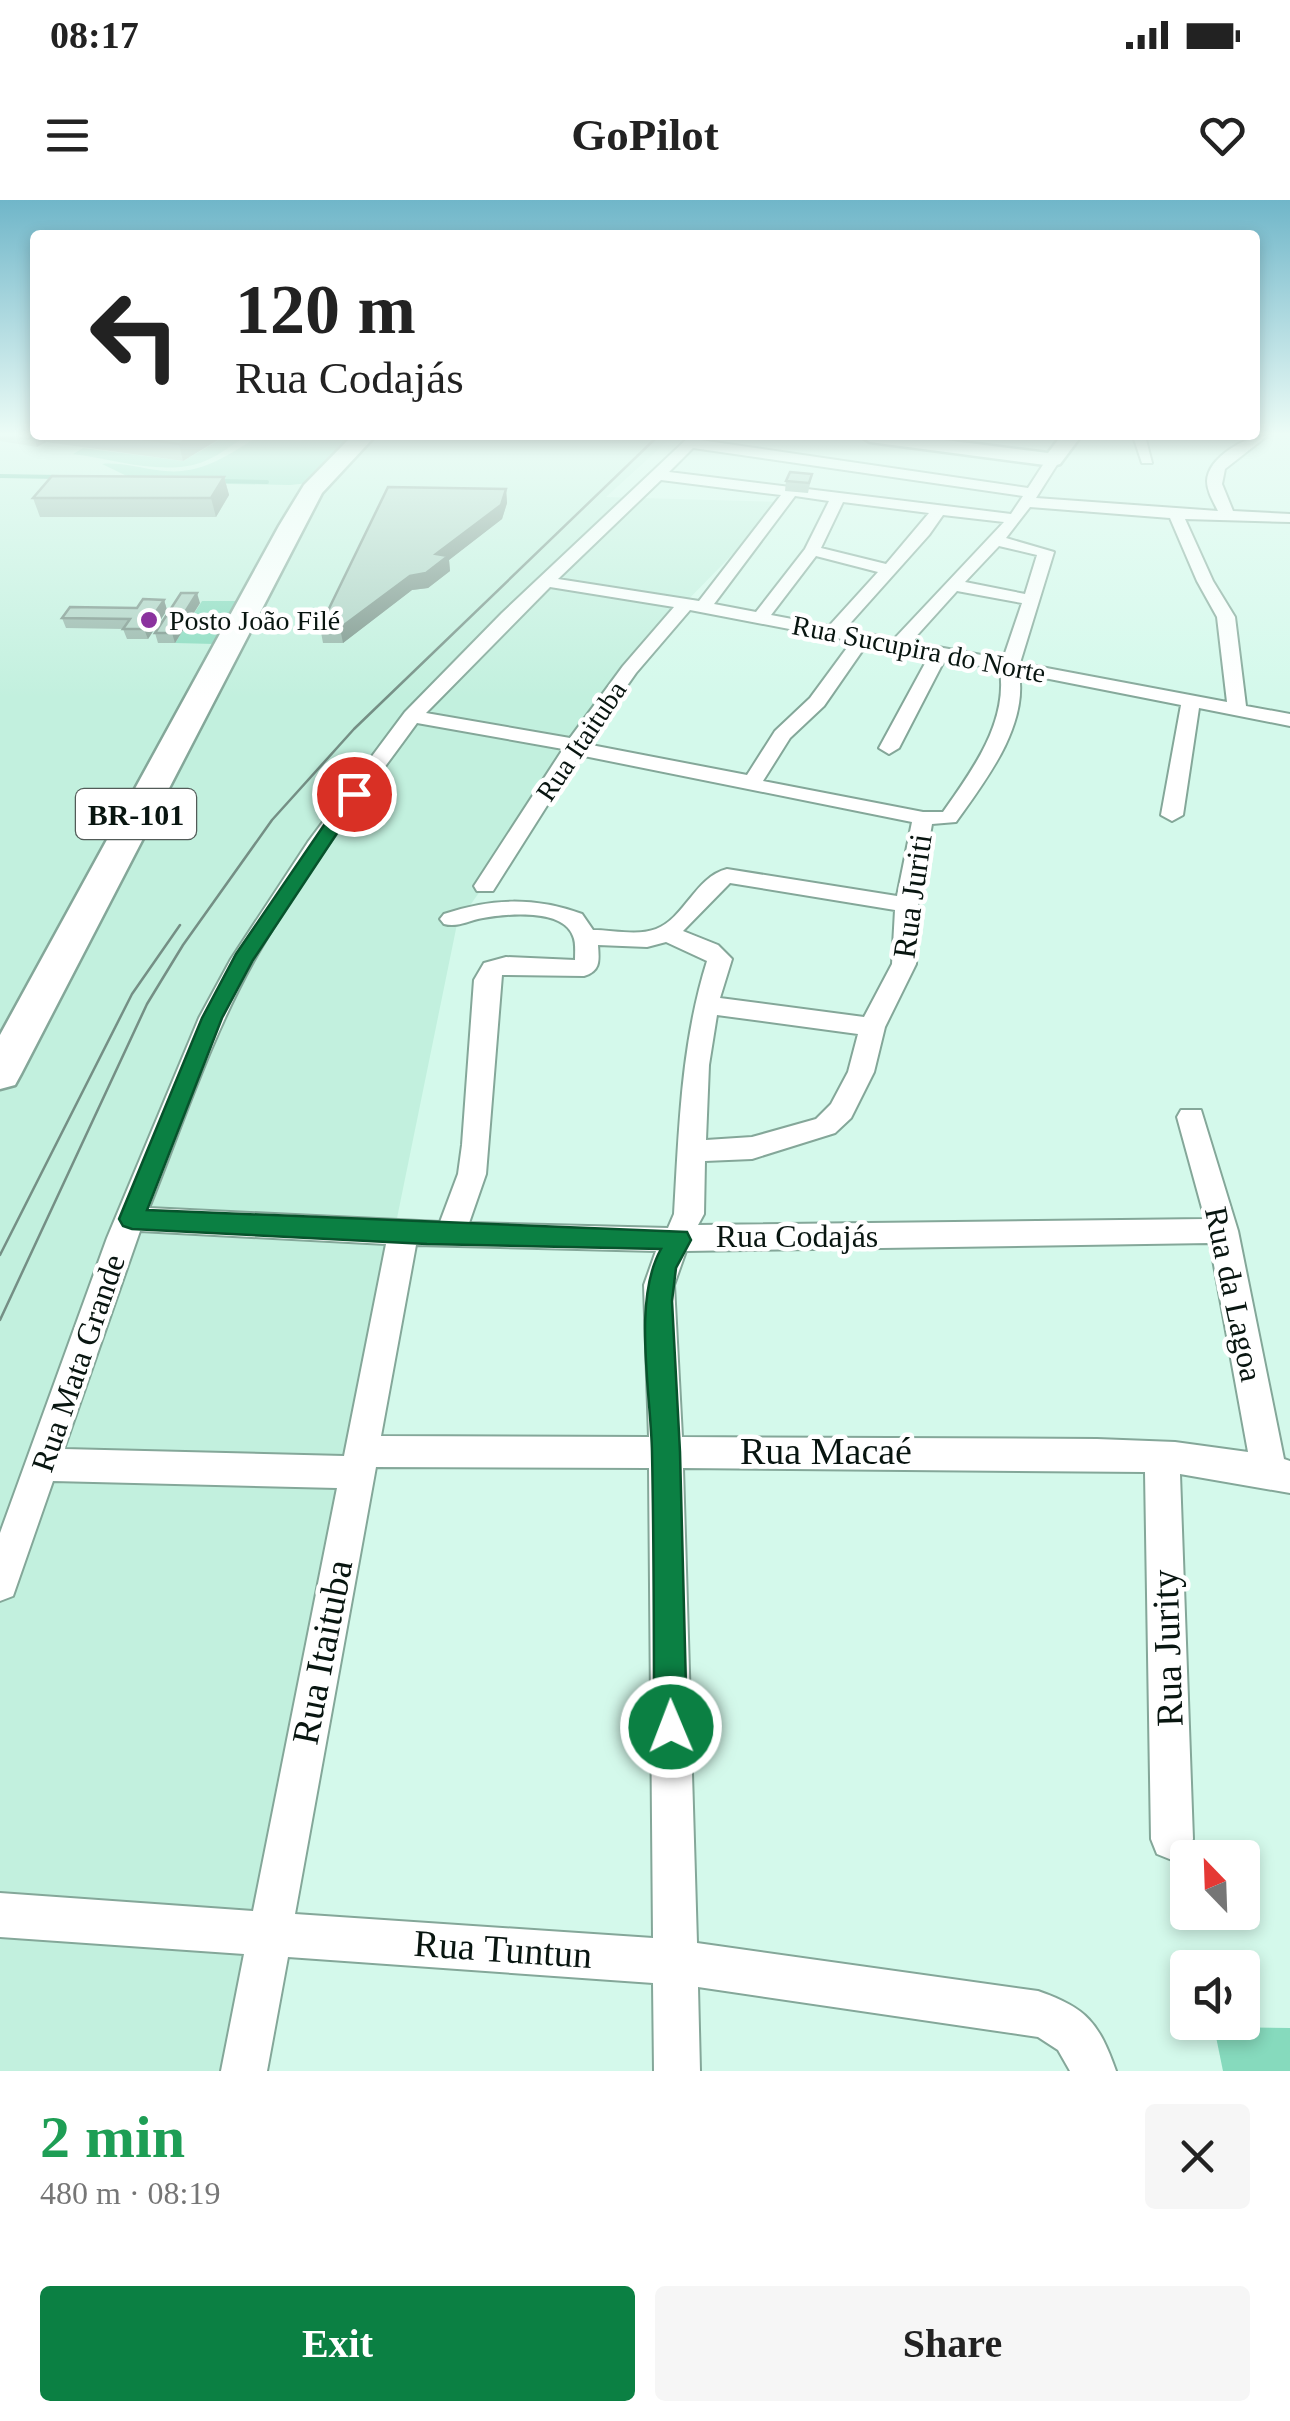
<!DOCTYPE html>
<meta charset="utf-8">
<style>
body{margin:0;font-family:Georgia,serif;background:#f6f6f6;color:#222;height:100vh;display:flex;flex-direction:column;font-size:38px;white-space:nowrap}
*{box-sizing:border-box;margin:0}
p{font-size:32px;color:#767676}
.icon{flex:none;width:55px;height:55px;fill:none;stroke:currentColor;stroke-width:2;stroke-linecap:round;stroke-linejoin:round}
.map{position:relative;height:1871px;overflow:hidden}
.sheet{display:flex;flex-direction:column;background:#fff;flex:1}
.sheet>*{flex:none}
.top-card{position:absolute;left:30px;top:30px;width:1230px;height:210px;border-radius:10px;box-shadow:0 5px 15px #0003;background:#fff;color:#222;overflow:hidden}
.needle{width:65px;rotate:337deg}
.fabs{position:absolute;left:1170px;top:1640px;display:grid;gap:20px}
.fabs a{display:grid;place-items:center;width:90px;height:90px;border-radius:10px;background:#fff;box-shadow:0 5px 15px #0003;font-size:50px}
.pin{position:absolute;display:grid;place-items:center;width:85px;height:85px;color:#fff;margin:-42px;border:5px solid #fff;border-radius:50%;box-shadow:0 2px 10px #0007}
.me{position:absolute;width:110px;margin:-55px;rotate:359deg;stroke-linejoin:round;filter:drop-shadow(0 0 8px #0008)}
.turn{display:flex;align-items:center;gap:35px;height:210px;padding:0 40px;font-size:45px}
.turn .icon{width:130px;height:130px;stroke-width:2.5}
.turn b{display:block;font-size:70px;line-height:85px}
.round{display:grid;place-items:center;flex:none;width:105px;height:105px;border-radius:10px;background:#f6f6f6}
.summary{display:flex;align-items:center;justify-content:space-between;height:170px;padding:0 40px}
h1{font-size:60px;font-weight:600;line-height:75px;color:#1e9e55}
.action{display:flex;gap:20px;margin-top:auto;padding:20px 40px}
.action a{flex:1;height:115px;border-radius:10px;background:#0b8043;color:#fff;font-size:40px;font-weight:600;line-height:115px;text-align:center}
.action a+a{background:#f6f6f6;color:#222}
.status{display:flex;justify-content:space-between;align-items:center;height:70px;padding:0 50px;background:#fff;direction:ltr}
.status svg{height:28px;fill:currentColor}
header{display:flex;justify-content:space-between;align-items:center;height:130px;padding:0 40px;background:#fff;font-size:45px;font-weight:600}
.map>svg:first-child{display:block}
.built{fill:#c2f0de}
.green{fill:#86dabd}
.lines{fill:none;stroke-linecap:round;stroke-linejoin:round}
.stream{stroke:#5cb99b;stroke-width:4}
.street-casing{stroke:#84a799;stroke-width:4}
.secondary-casing{stroke:#84a799;stroke-width:5}
.primary-casing{stroke:#84a799;stroke-width:5}
.street{fill:#fff;fill-rule:evenodd}
.secondary{fill:#fff;fill-rule:evenodd}
.primary{fill:#fff;fill-rule:evenodd}
.tram{stroke:#758f85;stroke-width:2.5}
.wall{fill:#95b4a8}
.shaded-wall{fill:#799288}
.building{fill:#add1c3;stroke:#799288;stroke-width:2.5}
.route{fill:#0b8043;stroke:#07532c;stroke-width:2.5}
.poi-dot{fill:#8b329e;stroke:#fff;stroke-width:4}
.labels{text-anchor:middle;dominant-baseline:central;stroke-width:9;stroke-linejoin:round;paint-order:stroke}
.far-poi-label{font-size:28px;fill:#081510;stroke:#fff;text-anchor:start}
.far-street-label{font-size:28px;fill:#081510;stroke:#fff}
.shield{fill:#fff;stroke:#525b58;stroke-width:2.5}
.shield-label{font-size:30px;font-weight:bold;fill:#081510}
.street-label{font-size:32px;fill:#081510;stroke:#fff}
.near-street-label{font-size:38px;fill:#081510;stroke:#fff}
</style>
<div class="status"><b>08:17</b><svg viewBox="0 0 49 12"><path d="M0 12V9h3v3zM5 12V6h3v6zM10 12V3h3v9zM15 12V0h3v12zM26 1h20v11H26zM47 4h2v5h-2z"/></svg></div>
<header><svg class="icon" aria-label="menu" viewBox="0 0 24 24"><path d="M4 6h16M4 12h16M4 18h16"/></svg>GoPilot<svg class="icon" aria-label="heart" viewBox="0 0 24 24"><path d="M12 20l-8-8c-3-5 5-10 8-4 3-6 11-1 8 4z"/></svg></header>
<div class="map">
<svg width="1290" height="1871" viewBox="0 0 1290 1871">
<rect width="100%" height="100%" fill="#d4f9eb"/>
<path class="built" d="M0,236H673L606,297L784,302L676,412L457,724L223,1871H0Z"/>
<g class="green">
<path d="M227,236H246C233,244 220,255 205,261C167,277 112,259 73,254L83,248L183,261Z"/>
<path d="M259,236L300,241L307,236H363L309,283L290,285L122,282L129,277L102,264C120,262 139,268 157,270C199,277 225,257 259,236Z"/>
<path d="M202,401H239L215,444L175,443Z"/>
<path d="M1214,1827L1290,1828V1871H1223Z"/>
</g>
<g class="lines">
<g class="stream">
<path d="M0,276L60,277"/>
<path d="M220,281L267,282"/>
</g>
<g class="street-casing">
<g id="street">
<path d="M690,236H703L700,240L1028,288L1048,257L1053,256L1060,260L1036,298L1218,311C1213,301 1207,291 1207,281C1208,257 1247,235 1267,236L1225,269L1222,284L1233,311L1290,314V322L1185,319L1213,381L1235,417L1246,506L1290,514V526L1199,508L1183,615L1172,621L1161,615L1181,505L1019,473C1028,527 985,581 956,622L932,624L918,705L916,764L885,827L874,872L851,918L835,933L752,959L705,961L704,1014L698,1025L1205,1019L1177,917L1181,910H1201L1238,1031L1284,1259L1290,1261V1293L1180,1274L1193,1639L1187,1654L1172,1660L1157,1654L1151,1639L1145,1272L683,1268L697,1743L1038,1791C1087,1808 1099,1823 1116,1871H1070L1058,1850L1038,1837L698,1787L700,1871H654L653,1783L288,1757L267,1871H221L244,1754L0,1737V1693L253,1711L337,1288L53,1281L13,1396L0,1401V1333L107,1038L199,818L231,759L308,642L405,512L502,413ZM693,248L1023,296L1011,314L669,272ZM661,280L781,295L699,401L558,379ZM795,296L829,301L805,349L756,412L714,404ZM843,302L929,313L886,364L821,348ZM1030,307L1170,318L1197,381L1217,417L1227,502L1020,463L1054,352L1006,338ZM943,315L1004,322L894,439L845,429L929,335ZM999,346L1037,355L1025,394L965,382ZM816,356L878,372L829,426L771,415ZM550,387L674,407L623,466L570,538L426,513ZM957,391L1022,403L1003,459L911,442ZM690,410L852,441L810,498L775,531L747,575L586,544L636,473ZM867,444L929,456L879,548L889,554L899,548L945,459L1000,470C1008,522 972,571 943,612H923L763,581L790,538L824,506ZM417,523L563,549L474,686L477,691H493L579,555L912,622L897,696L727,669C695,677 685,718 656,729C638,736 612,730 593,730L582,714C535,697 491,698 444,714L440,719L444,724C458,728 469,720 483,718C506,714 563,708 573,736C576,742 575,752 575,760L506,757L484,763L474,780L462,945L458,974L440,1022L149,1008C182,926 210,840 253,762C300,678 361,600 417,523ZM730,683L895,710L892,764L864,817L720,798L732,759L718,745L683,731ZM666,742L707,761C681,844 679,928 674,1014L668,1028L469,1023L486,974L502,775L584,776C601,771 599,760 598,745L647,747ZM717,815L858,834L848,872L831,904L816,919L752,937L706,940L709,865ZM140,1031L386,1044L344,1256L64,1249ZM1210,1043L1248,1252L1175,1242L1097,1239L682,1237L674,1085L686,1051ZM416,1045L656,1051L644,1085L649,1237L381,1236ZM376,1267L649,1268L653,1738L295,1714Z"/>
<path d="M1133,236H1145L1152,263H1142Z"/>
</g>
</g>
<g class="secondary-casing">
<path id="secondary" d="M860,236H913L1048,253L1061,236H1081L1060,264L1053,266L870,242Z"/>
</g>
<g class="primary-casing">
<path id="primary" d="M352,236H375L322,293L21,874L15,885L0,889V835L279,326L304,285Z"/>
</g>
<use href="#street" class="street"/>
<use href="#secondary" class="secondary"/>
<use href="#primary" class="primary"/>
<g class="tram">
<path d="M0,1055L132,794L180,725"/>
<path d="M0,1120L147,804L183,745L272,620L354,529L658,236"/>
</g>
</g>
<g class="wall">
<path d="M0,236H224L183,261L46,242L37,247L0,241Z"/>
<path d="M812,274L808,293L785,291L786,281Z"/>
<path d="M224,277L229,295L216,317H40L33,298Z"/>
<path d="M506,289L507,303L502,319L449,360L450,371L428,388L412,390L343,443H323L320,427Z"/>
<path d="M164,400L167,410L148,439H127L123,429L66,428L62,418L137,408Z"/>
<path d="M200,403L175,443H158L155,433Z"/>
</g>
<g class="shaded-wall">
<path d="M33,236H44L46,242L37,247Z"/>
<path d="M191,236H224L183,261L179,244Z"/>
<path d="M224,277L229,295L216,317L211,298Z"/>
<path d="M506,289L507,303L502,319L449,360L450,371L428,388L412,390L343,443L340,428L436,354Z"/>
<path d="M197,393L200,403L175,443L172,433Z"/>
<path d="M164,400L167,410L148,439L144,429Z"/>
</g>
<g class="building">
<path d="M122,236H191L179,244Z"/>
<path d="M790,272L812,274L809,283L786,281Z"/>
<path d="M52,276L224,277L211,298H33Z"/>
<path d="M388,287L506,289L501,305L436,354L448,356L426,373L410,376L340,428L320,427Z"/>
<path d="M181,393H197L172,433H155Z"/>
<path d="M143,399L164,400L144,429H123L130,419L62,418L70,407L137,408Z"/>
</g>
<linearGradient id="sky" x2="0" y2="1"><stop stop-color="#70b6c9"/><stop offset="0.47" stop-color="#ecfcf6"/><stop offset="1" stop-color="#ecfcf6" stop-opacity="0"/></linearGradient>
<rect width="1290" height="498" fill="url(#sky)"/>
<path class="route" d="M348,590L363,594L253,760L222,818L147,1010L687,1032L691,1040L676,1068L672,1101L680,1252L687,1527L682,1538L671,1543L659,1538L654,1527C654,1435 654,1344 652,1252C651,1194 632,1100 661,1049L427,1044L132,1029L123,1026L119,1019L202,818L236,754Z"/>
<circle class="poi-dot" cx="149" cy="420" r="10"/>
<g class="labels">
<g class="far-poi-label">
<text x="169" y="420">Posto João Filé</text>
</g>
<g class="far-street-label">
<text transform="translate(919 449) rotate(11)">Rua Sucupira do Norte</text>
<text transform="translate(581 541) rotate(-56)">Rua Itaituba</text>
</g>
<rect class="shield" x="76" y="589" width="120" height="50" rx="8"/>
<g class="shield-label">
<text x="136" y="614">BR-101</text>
</g>
<g class="street-label">
<text transform="translate(912 696) rotate(-82)">Rua Juriti</text>
<text x="797" y="1036">Rua Codajás</text>
<text transform="translate(1234 1094) rotate(78)">Rua da Lagoa</text>
<text transform="translate(78 1163) rotate(-71)">Rua Mata Grande</text>
</g>
<g class="near-street-label">
<text x="826" y="1251">Rua Macaé</text>
<text transform="translate(1167 1448) rotate(-92)">Rua Jurity</text>
<text transform="translate(322 1452) rotate(-79)">Rua Itaituba</text>
<text transform="translate(503 1749) rotate(4)">Rua Tuntun</text>
</g>
</g>
</svg>
<div class="fabs">
<a><svg class="needle" viewBox="-14 -14 28 28"><path d="M0-13l5 13h-10z" fill="#e53935"/><path d="M0 13l5-13h-10z" fill="#767676"/></svg></a>
<a><svg class="icon" aria-label="sound" viewBox="0 0 24 24"><path d="M4 9h4l5-4v14l-5-4H4zM17 9q2 3 0 6"/></svg></a>
</div>
<div class="pin" style="left:354px;top:594px;background:#d93025"><svg class="icon" aria-label="arrive" viewBox="0 0 24 24"><path d="M6 21V4h12l-3 4 3 4H6"/></svg></div>
<svg class="me" style="left:671px;top:1527px" viewBox="-20 -20 40 40"><circle r="17" fill="#0b8043" stroke="#fff" stroke-width="3"/><path d="M0-11L8 9 0 5-8 9z" fill="#fff"/></svg>
<div class="top-card">
<div class="turn"><svg class="icon" aria-label="left" viewBox="0 0 24 24"><path d="M17 20v-9H6M10 6l-5 5 5 5"/></svg><div><b>120 m</b>Rua Codajás</div></div>
</div>
</div>
<section class="sheet">
<div class="summary"><div><h1>2 min</h1><p>480 m · 08:19</p></div><a class="round"><svg class="icon" aria-label="close" viewBox="0 0 24 24"><path d="M6 6l12 12M18 6L6 18"/></svg></a></div>
<div class="action"><a>Exit</a><a>Share</a></div>
</section>
